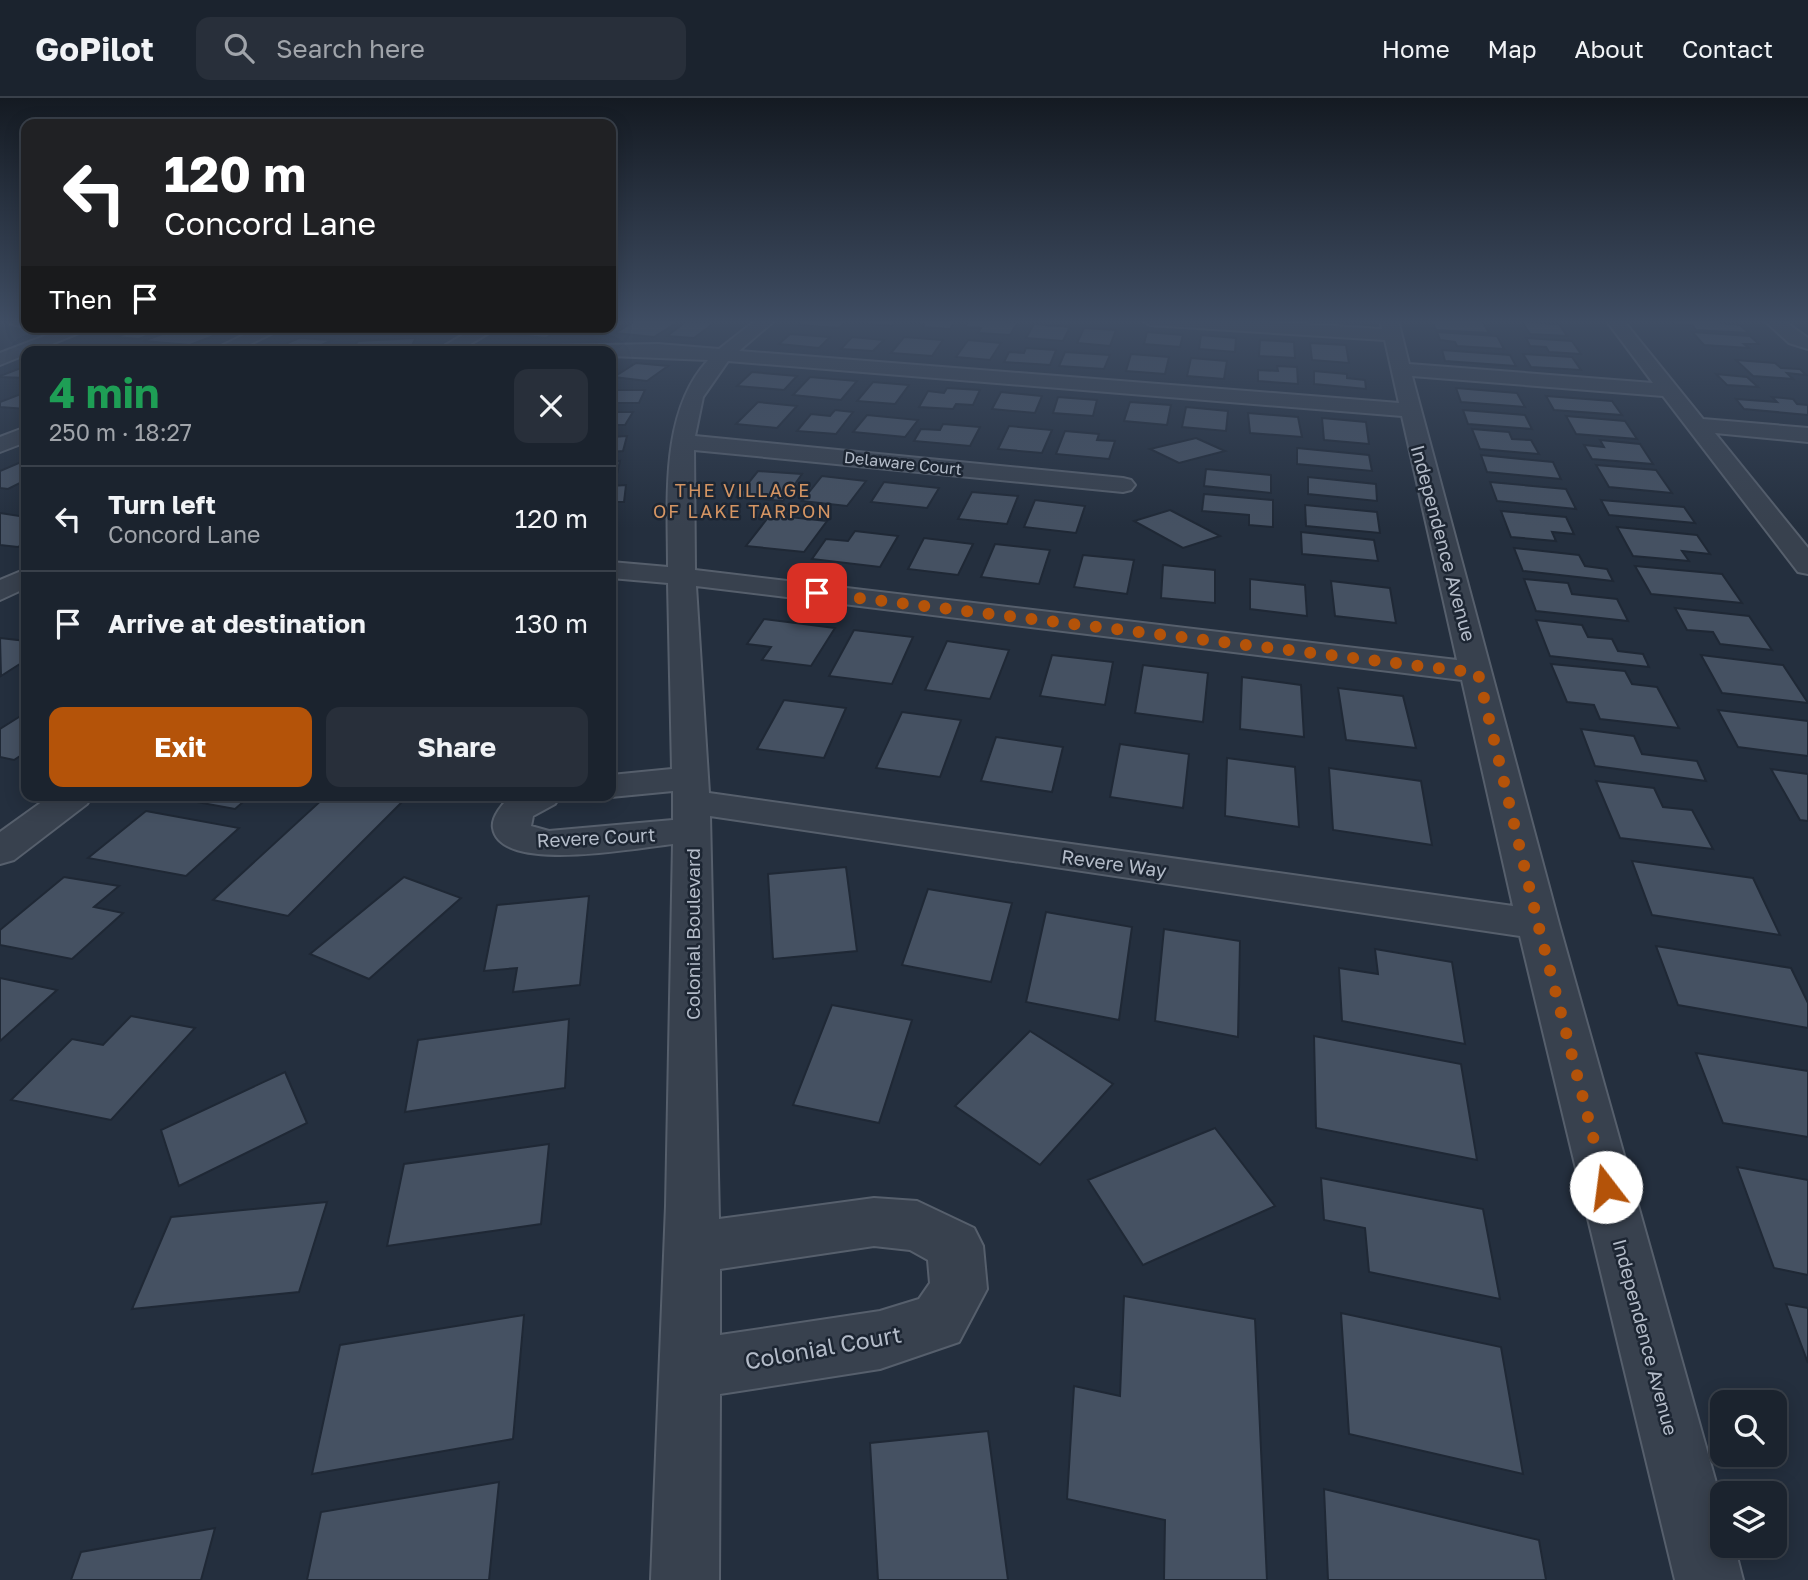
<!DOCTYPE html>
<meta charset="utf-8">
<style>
body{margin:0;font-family:"Golos Text",sans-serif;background:#282f3a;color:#f1f3f6;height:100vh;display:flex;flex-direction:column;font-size:26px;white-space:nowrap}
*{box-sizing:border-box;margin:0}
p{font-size:23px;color:#a0a4aa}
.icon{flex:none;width:38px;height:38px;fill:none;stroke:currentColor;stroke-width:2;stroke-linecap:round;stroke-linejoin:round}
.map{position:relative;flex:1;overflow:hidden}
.side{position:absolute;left:21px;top:248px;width:595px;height:455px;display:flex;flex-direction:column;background:#1b232e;border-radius:14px;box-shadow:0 4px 18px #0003,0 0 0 2px #39404a}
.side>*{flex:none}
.top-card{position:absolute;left:21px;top:21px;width:595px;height:214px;border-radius:14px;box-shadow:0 4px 18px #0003,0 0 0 2px #39404a;background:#202124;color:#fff;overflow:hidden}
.controls{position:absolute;left:1710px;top:1292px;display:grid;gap:14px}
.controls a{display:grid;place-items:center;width:77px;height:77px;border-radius:14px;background:#1b232e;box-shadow:0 4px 18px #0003,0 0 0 2px #39404a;font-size:35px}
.pin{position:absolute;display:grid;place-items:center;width:60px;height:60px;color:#fff;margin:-30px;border-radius:14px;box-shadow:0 4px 10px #0006}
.me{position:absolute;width:77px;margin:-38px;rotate:345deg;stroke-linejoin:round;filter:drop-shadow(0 0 5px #0008)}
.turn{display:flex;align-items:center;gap:24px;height:147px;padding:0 28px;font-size:32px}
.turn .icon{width:91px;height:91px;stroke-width:2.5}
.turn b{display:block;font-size:49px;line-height:60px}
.then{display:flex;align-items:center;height:66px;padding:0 28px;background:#0003;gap:14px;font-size:26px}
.round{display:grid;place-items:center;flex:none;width:74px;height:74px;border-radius:14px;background:#282f3a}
.summary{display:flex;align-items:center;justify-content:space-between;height:119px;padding:0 28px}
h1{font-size:42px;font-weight:700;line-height:52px;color:#1e9e55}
.action{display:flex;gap:14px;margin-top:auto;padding:14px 28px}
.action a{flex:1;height:80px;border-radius:14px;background:#b45309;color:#fff;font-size:28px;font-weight:700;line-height:80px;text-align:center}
.action a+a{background:#282f3a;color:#f1f3f6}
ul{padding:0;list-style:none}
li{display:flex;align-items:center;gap:21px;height:105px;padding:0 28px;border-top:2px solid #39404a}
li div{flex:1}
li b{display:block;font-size:26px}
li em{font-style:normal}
header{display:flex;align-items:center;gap:42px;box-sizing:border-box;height:98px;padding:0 35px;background:#1b232e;border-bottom:2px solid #39404a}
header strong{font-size:33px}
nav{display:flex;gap:38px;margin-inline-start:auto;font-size:24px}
.search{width:490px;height:63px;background:#282f3a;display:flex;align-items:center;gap:18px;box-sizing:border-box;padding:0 24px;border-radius:14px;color:#a0a4aa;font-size:26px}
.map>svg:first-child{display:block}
.building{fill:#455162;stroke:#1f2835;stroke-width:2}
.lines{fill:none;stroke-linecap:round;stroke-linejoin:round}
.minor-casing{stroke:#565f6c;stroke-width:4}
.minor{fill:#38414e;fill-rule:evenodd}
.route{stroke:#b45309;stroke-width:12;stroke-dasharray:0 21.6}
.labels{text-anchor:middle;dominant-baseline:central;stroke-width:5;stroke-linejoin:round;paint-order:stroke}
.far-street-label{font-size:16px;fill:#b4bcc9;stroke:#1d2633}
.far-neighbourhood-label{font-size:18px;letter-spacing:2px;fill:#d59563;stroke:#1d2633}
.street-label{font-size:19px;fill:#b4bcc9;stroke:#1d2633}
.near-street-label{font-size:23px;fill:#b4bcc9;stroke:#1d2633}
</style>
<header>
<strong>GoPilot</strong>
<div class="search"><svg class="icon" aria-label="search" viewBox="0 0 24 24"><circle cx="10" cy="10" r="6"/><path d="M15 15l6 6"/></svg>Search here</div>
<nav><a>Home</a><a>Map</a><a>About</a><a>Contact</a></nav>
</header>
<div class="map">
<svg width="1808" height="1482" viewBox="0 0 1808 1482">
<rect width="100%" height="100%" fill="#242f3e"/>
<g class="building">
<path d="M614,222H630L604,238L562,235L571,229H611Z"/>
<path d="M637,222H681L654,239L615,235Z"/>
<path d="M803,222H847L839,230L799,227Z"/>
<path d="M862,222H897L892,228L859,225Z"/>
<path d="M913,222H956L950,231L922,229L925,226L911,225Z"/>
<path d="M970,222H988L1018,224L1010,237L978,235L981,230L965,229Z"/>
<path d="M1432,222L1482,223L1489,235L1436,232Z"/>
<path d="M1671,222H1719L1722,225L1740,227L1749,235L1696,232L1692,227L1675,226Z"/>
<path d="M687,223L714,225L694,240L667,238Z"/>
<path d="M1522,224L1559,226L1567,238L1530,236Z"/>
<path d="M1034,226L1070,229L1063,243L1026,240Z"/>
<path d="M127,229H154L166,230L139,241L115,239L125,236L113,235Z"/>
<path d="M397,229H438L436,235L393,238Z"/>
<path d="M530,229H563L546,240L516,237Z"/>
<path d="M1084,230L1116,232L1110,248L1077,245Z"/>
<path d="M187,232L221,235L190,247L143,243L165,235L176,236Z"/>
<path d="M1147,234L1183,237L1180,249L1144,246Z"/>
<path d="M1437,234L1497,238L1504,251L1457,248L1455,244L1440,242Z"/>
<path d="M1692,234L1750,238L1759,246H1744L1749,250L1704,247Z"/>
<path d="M790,236L830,239L819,250L779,246Z"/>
<path d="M1201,237L1236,240L1235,254L1199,251Z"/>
<path d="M852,239L884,242L873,253L841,251Z"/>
<path d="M904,239L943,242L932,258L891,255Z"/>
<path d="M299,240L332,242L310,253L267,254Z"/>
<path d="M416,240L411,249L352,252L358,243Z"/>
<path d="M1526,240L1572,243L1581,256L1549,254L1546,249L1530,248Z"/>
<path d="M968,242L1001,245L990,262L956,259Z"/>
<path d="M1260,242L1294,244L1295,260L1259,258Z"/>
<path d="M1310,245L1346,247L1349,265L1312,262Z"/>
<path d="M1026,250L1056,252L1050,267L1004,264L1009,254L1024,255Z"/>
<path d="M1442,252L1510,257L1516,268L1445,263Z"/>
<path d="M1065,254L1110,257L1104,271L1059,268Z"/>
<path d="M1131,256L1169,259L1165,276L1126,273Z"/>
<path d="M1523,256L1572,259L1581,272L1531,269Z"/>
<path d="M1191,260L1227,263L1224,281L1187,278Z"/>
<path d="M1736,262L1775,265L1781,270L1800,271L1806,277L1787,275L1793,281L1753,278Z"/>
<path d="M636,265L668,268L647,283L614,279Z"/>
<path d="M26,268V280L0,279V278Z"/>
<path d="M1277,268L1297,269L1298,286L1258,283V272L1278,273Z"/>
<path d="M1314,273L1347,276V280L1365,282L1366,291L1314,286Z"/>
<path d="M752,274L797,278L784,292L737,288Z"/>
<path d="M1716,276L1747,279L1758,289L1727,287Z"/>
<path d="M810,279L857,283L841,302L793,297Z"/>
<path d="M873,284L909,287L895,306L857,303Z"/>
<path d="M947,290L980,292L973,307L956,306L953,311L919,309L928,293L944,295Z"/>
<path d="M1456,290L1517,295L1525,309L1461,304Z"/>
<path d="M611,292H645L639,305H611Z"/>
<path d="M26,294V311L0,309V304Z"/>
<path d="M1001,294L1042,298L1035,315L992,311Z"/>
<path d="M1546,298L1612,303L1622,317L1554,312Z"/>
<path d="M1058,299L1097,302L1093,318L1053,315Z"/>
<path d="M1772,299L1793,301L1797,306L1808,307V317L1744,311L1736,301L1777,304Z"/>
<path d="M758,304L797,308L777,330L736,326Z"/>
<path d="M1130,304L1171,307L1167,327L1124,323Z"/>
<path d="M1186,309L1228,313L1226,333L1182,329Z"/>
<path d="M835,312L853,314L836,336L797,333L811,316L830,318Z"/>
<path d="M1463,312L1525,317L1532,331L1468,326Z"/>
<path d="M611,314H633L625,327H611Z"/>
<path d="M1248,315L1298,319L1302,339L1250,335Z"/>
<path d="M867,317L918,322L905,339L853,334Z"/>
<path d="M1566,318L1625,323L1637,341L1576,336Z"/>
<path d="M1322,320L1366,324L1369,346L1324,342Z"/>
<path d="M943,326L980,329L970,348L914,343L921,331L940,332Z"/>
<path d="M1009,328L1052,332L1042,355L998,351Z"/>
<path d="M1472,331L1509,334L1512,341L1531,342L1539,356L1480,351Z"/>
<path d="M1065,333L1099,336L1097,342L1115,343L1109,361L1056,356Z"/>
<path d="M627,338L623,353L611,354V339Z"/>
<path d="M1196,340L1225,353L1179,365L1150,351Z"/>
<path d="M1600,342L1640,346L1653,366L1592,361L1584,347L1604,349Z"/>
<path d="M1297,350L1369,357L1372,373L1297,366Z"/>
<path d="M1481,357L1553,364L1561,381L1487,374Z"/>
<path d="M620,363L616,380H611V364Z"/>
<path d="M21,364H26V382L8,391L0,390V373Z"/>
<path d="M1596,367L1656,372L1672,395L1609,389Z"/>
<path d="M1206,371L1271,377V395L1204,388Z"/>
<path d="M758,373L802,376L783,403L737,399Z"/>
<path d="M822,378L866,383L847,408L802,403Z"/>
<path d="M1308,379L1376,386L1377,403L1308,396Z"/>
<path d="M884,384L939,390L927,410L871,404Z"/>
<path d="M1490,384L1566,391L1576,411L1497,403Z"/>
<path d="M626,387L624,404H611V388Z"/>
<path d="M972,394L1018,398L1007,426L958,421Z"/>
<path d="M1204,396L1273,402V429L1249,427V417L1202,413Z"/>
<path d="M1035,402L1085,408L1076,435L1024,429Z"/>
<path d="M1601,402L1684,409L1695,425L1609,417Z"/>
<path d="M1305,407L1377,414L1380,435L1306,428Z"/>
<path d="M1170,412L1220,438L1183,450L1134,423Z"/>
<path d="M1501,413L1566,419L1574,436L1552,434L1556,443L1511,439Z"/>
<path d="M0,415L26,419V445L18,449L0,447Z"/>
<path d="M770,417L827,423L804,454L746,448Z"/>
<path d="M1617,429L1697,437L1710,456L1682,453L1689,463L1633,458Z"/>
<path d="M855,433L898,438L880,469L812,461L826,441L848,443Z"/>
<path d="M1301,434L1374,442L1378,463L1302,456Z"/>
<path d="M924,440L973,446L958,477L908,471Z"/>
<path d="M995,446L1050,452L1039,486L981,479Z"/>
<path d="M1514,450L1579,457L1585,468L1607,471L1613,483L1523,473Z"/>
<path d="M1083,457L1134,462L1127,496L1074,489Z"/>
<path d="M1163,467L1215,472V505L1161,500Z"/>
<path d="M1635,468L1722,476L1742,505L1651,496Z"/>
<path d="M1250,481L1305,487L1307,518L1250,511Z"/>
<path d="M1524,481L1568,485L1572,496L1617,501L1628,523L1536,513Z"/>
<path d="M1331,483L1390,490L1396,525L1335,518Z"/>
<path d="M1675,510L1749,518L1772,552L1720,546L1713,534L1687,532Z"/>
<path d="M764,521L835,530L811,568L762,562L771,549L747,546Z"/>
<path d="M1536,522L1582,527L1588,539L1612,541L1618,553L1643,556L1649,569L1550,558Z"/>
<path d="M854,532L913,539L892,586L829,578Z"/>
<path d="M0,540L26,543V562L1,578Z"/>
<path d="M947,543L1009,552L990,601L925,592Z"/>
<path d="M1052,557L1113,564L1105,607L1040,598Z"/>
<path d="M1701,557L1783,567L1808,605L1722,595Z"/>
<path d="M1551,566L1625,573L1632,586L1657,589L1679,630L1600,621L1594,607L1567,604Z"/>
<path d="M1143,567L1208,575L1203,624L1135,615Z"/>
<path d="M1242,579L1301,587L1304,639L1240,631Z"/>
<path d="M1338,590L1403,598L1416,650L1346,642Z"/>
<path d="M784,602L846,610L824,660L757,651Z"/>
<path d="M1718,612L1808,623V658L1738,649Z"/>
<path d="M902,614L961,622L940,679L876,670Z"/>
<path d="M19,619L26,621V654L14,662L0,659V631Z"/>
<path d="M1581,631L1634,638L1642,656L1697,663L1706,683L1595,668Z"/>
<path d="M996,639L1063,649L1052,694L981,683Z"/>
<path d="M1120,646L1189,656L1183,710L1110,699Z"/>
<path d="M1227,660L1295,669L1299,729L1225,718Z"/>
<path d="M1329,670L1421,683L1432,747L1333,732Z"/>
<path d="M1771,671L1808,676V723L1800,722Z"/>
<path d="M1596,683L1654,690L1663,709L1692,712L1713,751L1620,740Z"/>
<path d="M164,698H250L235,711Z"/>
<path d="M326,698H408L288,818L213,802Z"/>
<path d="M146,713L239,730L186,778L88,760Z"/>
<path d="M1632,763L1753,780L1780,837L1652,817Z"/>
<path d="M846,769L857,853L773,861L768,776Z"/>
<path d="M64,779L119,788L94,809L123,815L72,861L0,847V832Z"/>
<path d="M404,779L461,800L369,881L310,856Z"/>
<path d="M928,791L1012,805L991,884L902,867Z"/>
<path d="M589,798L580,887L513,894L517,870L484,873L497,807Z"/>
<path d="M1046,814L1132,829L1119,922L1026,904Z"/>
<path d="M1164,831L1240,843L1238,939L1155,923Z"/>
<path d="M1656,848L1791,870L1808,905V930L1678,907Z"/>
<path d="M1375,851L1452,864L1465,946L1342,923L1339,870L1378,876Z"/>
<path d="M0,880L57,892L0,943Z"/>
<path d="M832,907L912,922L879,1025L793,1007Z"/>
<path d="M131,918L195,930L111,1022L11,1002L72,941L103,947Z"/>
<path d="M569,921L565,990L405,1014L418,942Z"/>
<path d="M1030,933L1113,986L1040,1067L955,1008Z"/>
<path d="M1314,938L1461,966L1477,1062L1316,1030Z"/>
<path d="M1696,955L1808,973V1039L1723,1025Z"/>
<path d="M285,974L307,1025L179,1088L161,1032Z"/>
<path d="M1215,1030L1275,1108L1143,1167L1088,1082Z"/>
<path d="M549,1046L541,1126L387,1148L404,1066Z"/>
<path d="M1737,1069L1808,1082V1177L1774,1170Z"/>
<path d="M1321,1080L1483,1111L1500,1201L1369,1174L1365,1130L1324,1122Z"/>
<path d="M327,1104L299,1194L132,1211L171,1119Z"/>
<path d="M1124,1198L1255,1221L1267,1482H1164L1165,1422L1067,1401L1074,1288L1120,1298Z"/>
<path d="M1786,1206L1808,1210V1265Z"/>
<path d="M1341,1215L1501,1249L1523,1376L1349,1336Z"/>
<path d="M524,1217L513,1341L312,1376L340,1247Z"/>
<path d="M988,1333L1008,1482H878L870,1345Z"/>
<path d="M499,1384L489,1482H307L321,1414Z"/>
<path d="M1324,1391L1539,1442L1546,1482H1328Z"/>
<path d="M215,1430L201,1482H71L81,1454Z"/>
</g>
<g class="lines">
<g class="minor-casing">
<g id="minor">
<path d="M9,222H26V229L11,226Z"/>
<path d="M756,222H775L739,253L1399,305L1385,242L1150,227L1142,222H1240L1382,231L1380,222H1398L1409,266L1653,285L1606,222H1623L1703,321L1808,330V344L1715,335L1808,450V476L1798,474L1663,298L1412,278L1559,826L1722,1406V1447H1734L1743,1482H1675L1520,838L710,718L719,1121L874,1100L917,1103L974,1130L983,1148L987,1191L959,1244L880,1271L720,1296L719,1482H651L666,1108L673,746C640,749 500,777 493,730C491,719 503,705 511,698H560L555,706L533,718L531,728L549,733L673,722V693L611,699L608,698H611V677L672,671L668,485L611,480V464L668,469C668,401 660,314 708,262L611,258V254H535L544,248L658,246L719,251ZM728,263L1402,318L1457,562L695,472L694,352L1123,394L1131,392L1135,387L1131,382L1123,380L695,338L703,299ZM696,488L1462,582L1513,808L709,695ZM874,1148L910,1152L928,1162L930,1185L919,1201L880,1213L720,1237V1171Z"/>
<path d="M1764,222H1783L1808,240V251L1789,245Z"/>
<path d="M68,229H94L0,267V255Z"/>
<path d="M260,229H285L234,254H209Z"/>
<path d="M476,229H499L457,254H434Z"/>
<path d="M26,329V344L0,354V339Z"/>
<path d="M26,471V490L0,502V482Z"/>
<path d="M50,698H92L87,706L14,762L0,766V734Z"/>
</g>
</g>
<use href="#minor" class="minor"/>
</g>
<linearGradient id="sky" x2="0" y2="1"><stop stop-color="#141a22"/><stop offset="0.52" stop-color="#3f4d63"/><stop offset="1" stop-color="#3f4d63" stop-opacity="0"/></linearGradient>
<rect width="1808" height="430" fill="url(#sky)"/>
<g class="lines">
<path class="route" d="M817,495L1478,575L1538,826L1606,1089"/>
</g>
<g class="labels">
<g class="far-street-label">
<text transform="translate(903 365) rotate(6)">Delaware Court</text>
</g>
<g class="far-neighbourhood-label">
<text x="743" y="392">THE VILLAGE<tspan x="743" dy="21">OF LAKE TARPON</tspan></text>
</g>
<g class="street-label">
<text transform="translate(1444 445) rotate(75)">Independence Avenue</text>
<text transform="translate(596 739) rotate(-3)">Revere Court</text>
<text transform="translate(1114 765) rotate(8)">Revere Way</text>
<text transform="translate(692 836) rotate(-90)">Colonial Boulevard</text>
<text transform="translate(1646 1239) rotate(75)">Independence Avenue</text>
</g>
<g class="near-street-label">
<text transform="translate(823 1249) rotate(-10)">Colonial Court</text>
</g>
</g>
</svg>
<div class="controls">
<a><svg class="icon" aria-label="search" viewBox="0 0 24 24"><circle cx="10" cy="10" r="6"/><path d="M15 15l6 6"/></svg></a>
<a><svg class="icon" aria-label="layers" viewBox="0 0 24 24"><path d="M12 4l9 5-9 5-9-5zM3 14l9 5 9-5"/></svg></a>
</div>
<div class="pin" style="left:817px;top:495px;background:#d93025"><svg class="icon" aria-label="arrive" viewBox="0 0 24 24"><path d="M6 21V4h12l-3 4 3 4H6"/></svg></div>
<svg class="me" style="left:1606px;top:1089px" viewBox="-20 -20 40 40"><circle r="19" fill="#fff"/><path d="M0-13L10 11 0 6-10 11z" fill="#b45309"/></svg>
<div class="top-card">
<div class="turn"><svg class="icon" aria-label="left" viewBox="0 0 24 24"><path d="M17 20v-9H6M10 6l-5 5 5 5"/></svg><div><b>120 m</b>Concord Lane</div></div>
<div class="then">Then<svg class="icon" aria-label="arrive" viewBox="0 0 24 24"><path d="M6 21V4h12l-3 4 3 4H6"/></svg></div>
</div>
<section class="side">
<div class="summary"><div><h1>4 min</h1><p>250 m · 18:27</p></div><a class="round"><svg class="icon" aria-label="close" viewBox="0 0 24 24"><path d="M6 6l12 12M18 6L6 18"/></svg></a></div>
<ul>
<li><svg class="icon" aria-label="left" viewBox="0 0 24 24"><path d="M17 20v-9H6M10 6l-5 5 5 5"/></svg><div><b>Turn left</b><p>Concord Lane</p></div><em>120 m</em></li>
<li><svg class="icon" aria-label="arrive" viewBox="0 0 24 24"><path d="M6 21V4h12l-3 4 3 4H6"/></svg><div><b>Arrive at destination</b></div><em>130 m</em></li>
</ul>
<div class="action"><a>Exit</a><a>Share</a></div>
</section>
</div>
